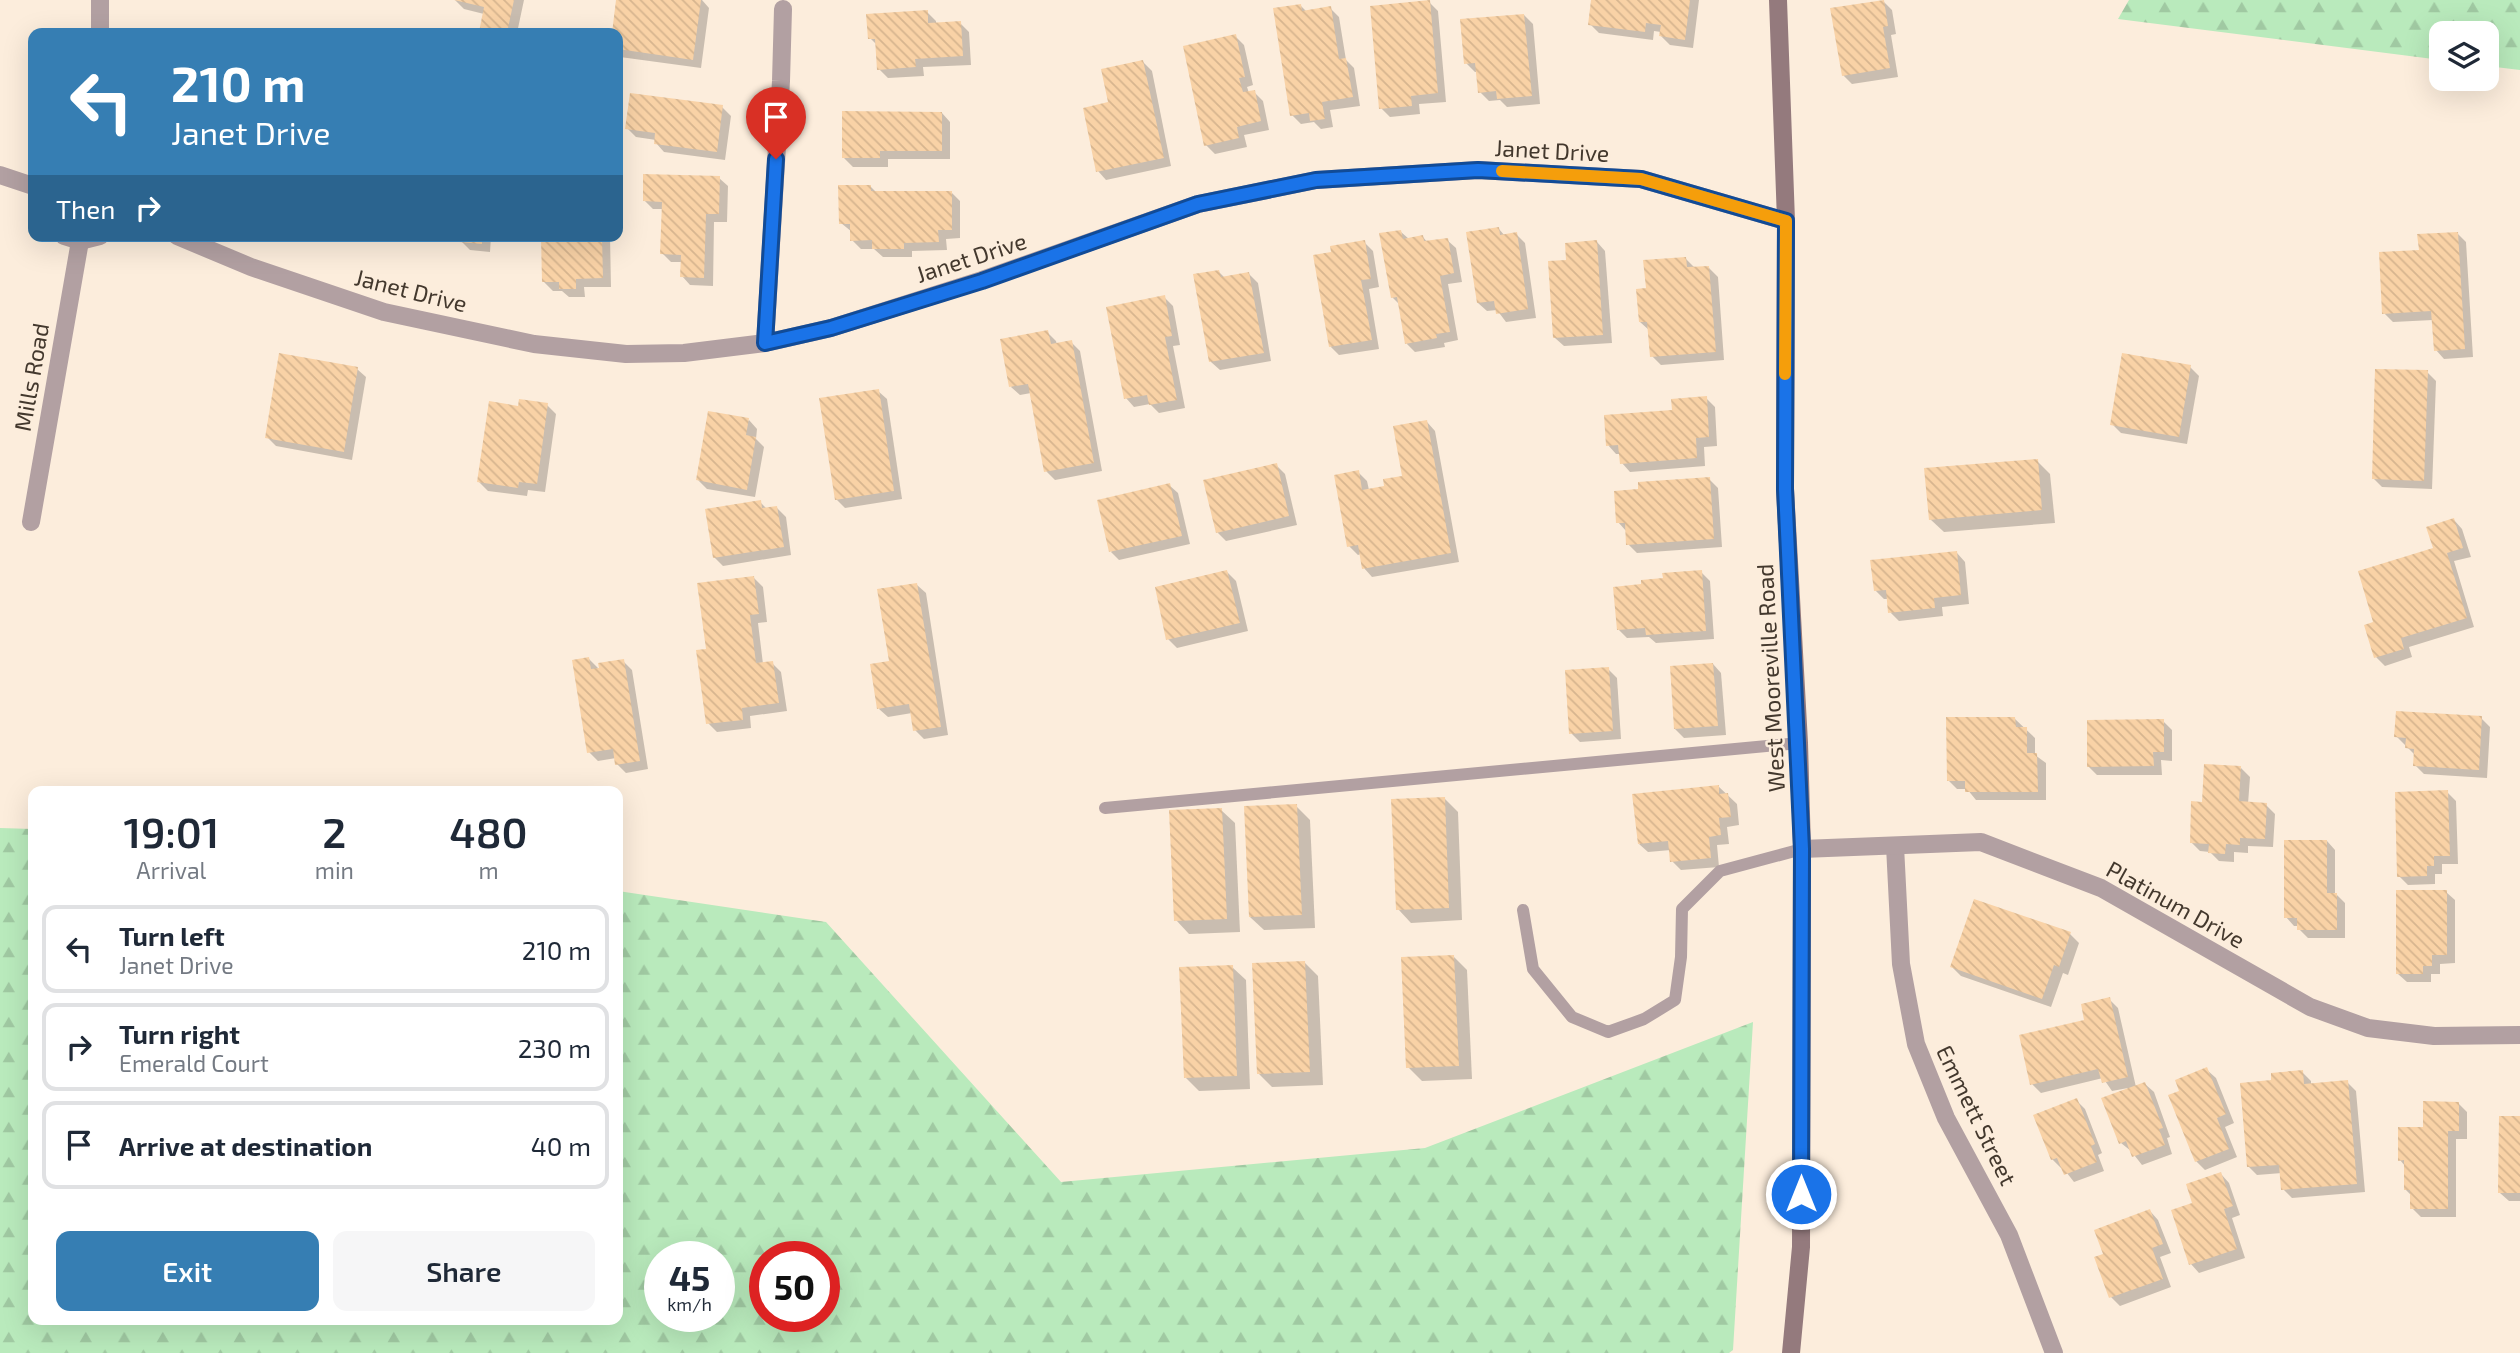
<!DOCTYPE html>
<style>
body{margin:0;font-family:"Exo 2",sans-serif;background:#f6f6f7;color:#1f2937;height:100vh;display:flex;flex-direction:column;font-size:26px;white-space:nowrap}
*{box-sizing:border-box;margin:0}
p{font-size:23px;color:#747a83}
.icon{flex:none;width:38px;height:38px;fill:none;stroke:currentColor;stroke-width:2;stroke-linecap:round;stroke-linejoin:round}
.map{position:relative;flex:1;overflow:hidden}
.side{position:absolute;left:28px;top:786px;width:595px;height:539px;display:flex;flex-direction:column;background:#fff;border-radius:14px;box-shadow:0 7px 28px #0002}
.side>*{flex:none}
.top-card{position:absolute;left:28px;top:28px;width:595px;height:214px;border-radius:14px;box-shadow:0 7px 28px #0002;background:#367eb3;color:#fff;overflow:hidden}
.buttons{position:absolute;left:2429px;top:21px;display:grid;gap:14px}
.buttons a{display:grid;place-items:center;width:70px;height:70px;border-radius:14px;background:#fff;box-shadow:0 7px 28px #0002;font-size:35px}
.speed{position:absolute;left:644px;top:1241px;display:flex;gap:14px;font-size:35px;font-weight:700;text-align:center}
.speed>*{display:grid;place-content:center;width:91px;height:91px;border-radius:50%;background:#fff;box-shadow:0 7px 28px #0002;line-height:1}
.speed small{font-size:18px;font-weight:400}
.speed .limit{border:10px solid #d22;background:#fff;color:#111}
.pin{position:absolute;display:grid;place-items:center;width:60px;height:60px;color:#fff;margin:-72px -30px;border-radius:50% 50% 50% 0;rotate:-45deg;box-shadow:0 0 7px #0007}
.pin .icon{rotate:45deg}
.me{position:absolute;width:77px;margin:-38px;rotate:0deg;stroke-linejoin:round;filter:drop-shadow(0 0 5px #0008)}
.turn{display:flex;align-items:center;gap:24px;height:147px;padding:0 28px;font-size:32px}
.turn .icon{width:91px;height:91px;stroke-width:2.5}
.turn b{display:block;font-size:49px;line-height:60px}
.then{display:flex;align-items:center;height:66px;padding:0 28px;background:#0003;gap:14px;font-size:26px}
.eta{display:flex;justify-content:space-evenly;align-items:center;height:119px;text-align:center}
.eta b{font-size:42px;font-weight:600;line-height:49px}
.cta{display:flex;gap:14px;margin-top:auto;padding:14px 28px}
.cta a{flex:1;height:80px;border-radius:14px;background:#367eb3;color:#fff;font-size:28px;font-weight:600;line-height:80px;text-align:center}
.cta a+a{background:#f6f6f7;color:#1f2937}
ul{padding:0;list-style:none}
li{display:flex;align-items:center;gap:21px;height:88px;margin:0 14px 10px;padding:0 14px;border:4px solid #e0e1e3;border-radius:14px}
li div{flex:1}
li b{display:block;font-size:26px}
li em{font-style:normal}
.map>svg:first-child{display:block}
.forest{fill:url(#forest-firs);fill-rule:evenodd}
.shadow{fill:#0003}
.building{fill:url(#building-back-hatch)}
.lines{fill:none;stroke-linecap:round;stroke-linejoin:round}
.lane{stroke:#b2a0a2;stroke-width:12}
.street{stroke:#b2a0a2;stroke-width:18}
.secondary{stroke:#947a7d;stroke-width:18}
.route-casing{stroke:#114b97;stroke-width:18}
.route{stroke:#1a73e8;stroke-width:12}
.slow{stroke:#f59e0b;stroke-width:12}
.labels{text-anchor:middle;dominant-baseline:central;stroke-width:5;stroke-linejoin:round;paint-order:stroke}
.street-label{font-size:23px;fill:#43382d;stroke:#fceddc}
</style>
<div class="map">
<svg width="2520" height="1353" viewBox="0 0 2520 1353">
<defs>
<pattern id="forest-firs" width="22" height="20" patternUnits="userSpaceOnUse" patternTransform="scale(1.75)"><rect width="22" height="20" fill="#b9eabc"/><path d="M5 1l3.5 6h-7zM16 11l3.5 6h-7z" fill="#a0c9a2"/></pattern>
<pattern id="building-back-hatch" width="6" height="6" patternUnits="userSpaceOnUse" patternTransform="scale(1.75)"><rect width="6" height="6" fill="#f9d2a6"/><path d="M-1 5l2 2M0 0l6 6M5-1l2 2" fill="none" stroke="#d7b58f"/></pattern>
</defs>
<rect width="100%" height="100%" fill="#fceddc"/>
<g class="forest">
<path d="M2129,0H2520V70L2487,66V33H2441V60L2118,19Z"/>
<path d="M0,828L33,829V1320H618V891L826,922L1061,1182L1425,1148L1753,1022L1733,1350L1729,1353H0ZM660,1256H719V1316H660ZM765,1256H824V1316H765Z"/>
</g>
<g class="shadow">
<path d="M455,0H524L517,33H482L481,31L484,14L464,9Z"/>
<path d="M618,0H702L709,8L701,68L620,57L618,54V33H613Z"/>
<path d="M1593,0H1699L1693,48L1670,45L1661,36V32L1654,31L1653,40L1599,33L1590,24Z"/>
<path d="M1883,1L1892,10L1896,34L1891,35L1898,77L1852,84L1843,75Z"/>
<path d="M1429,2L1438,11L1446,102L1419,104L1420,114L1390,117L1381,108Z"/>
<path d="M1301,6L1307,12L1330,8L1339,17L1346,60L1354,68L1360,106L1330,110L1333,127L1321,129L1314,122L1301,124L1292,115Z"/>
<path d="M927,12L936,21V24L960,23L969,32L971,65L923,67L924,76L888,78L879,69L878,46L870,38Z"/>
<path d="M1524,15L1533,24L1540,104L1507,107L1500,100L1489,101L1480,92L1478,72H1475L1466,63Z"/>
<path d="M1235,36L1244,45L1253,85L1247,87L1249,93L1254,92L1263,101L1269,130L1244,135L1247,147L1215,154L1206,145Z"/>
<path d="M1143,62L1152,71L1171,166L1106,180L1098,171L1110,104Z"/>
<path d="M722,107L731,116L725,160L664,152L656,143V140L636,137L627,128Z"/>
<path d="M942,113L950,122V159H888V167H853L844,158Z"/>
<path d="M719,178L728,186L727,222H714L713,286L690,285L682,276V262H671L662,253L663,209H653L644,200Z"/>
<path d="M870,186L877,193L951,192L960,201V238L946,239L947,250L912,251V257H883L874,249H861L852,240V232L841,223Z"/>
<path d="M1499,229L1505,236L1516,234L1525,243L1536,318L1506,322L1497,310L1487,311L1478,303Z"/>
<path d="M1401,232L1409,239L1423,237L1428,243L1447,240L1456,248L1462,282L1448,284L1458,340L1444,343L1445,347L1415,352L1406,343L1400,305L1392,297Z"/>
<path d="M2457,233L2466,242L2473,357L2444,359L2436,350L2433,320L2393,322L2384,313L2421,252Z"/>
<path d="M460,236H491L490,252L470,250L461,241Z"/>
<path d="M543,236H610L611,287H584L585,297H569L562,291H553L544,282Z"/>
<path d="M1364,242L1373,251L1379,287L1369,289L1379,349L1339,355L1330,346L1333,254Z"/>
<path d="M1597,242L1605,251L1612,343L1564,346L1555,338L1568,262Z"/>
<path d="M1686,259L1696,269L1709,268L1718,277L1724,360L1661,365L1652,356L1650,331L1640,322L1648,290Z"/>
<path d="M1219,272L1225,278L1249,274L1258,283L1271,361L1220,370L1211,362Z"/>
<path d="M1164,297L1173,306L1180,345L1173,346L1185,408L1159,413L1150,404L1134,407L1126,398Z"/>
<path d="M1047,332L1056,341L1057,345L1071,342L1080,351L1102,471L1055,480L1046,471L1031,393L1020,395L1011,387Z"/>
<path d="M2190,367L2199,376L2187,444L2121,433L2112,424Z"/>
<path d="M357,369L366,377L352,460L276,446L267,437Z"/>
<path d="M2427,372L2436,381L2432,489L2382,487L2373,478Z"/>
<path d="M878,391L887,399L902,499L845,508L836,499Z"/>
<path d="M1706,398L1715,407L1717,446L1704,447L1705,466L1630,472L1622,463L1621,454H1616L1608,445Z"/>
<path d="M547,405L556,414L545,492L528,490L527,496L488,491L479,482Z"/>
<path d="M749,420L757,429L756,439L764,447L755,497L707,489L698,480Z"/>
<path d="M1427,422L1435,431L1459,562L1372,577L1364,568L1361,554L1358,555L1349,546L1358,472L1367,481L1369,490L1386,487L1404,477Z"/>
<path d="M2037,461L2050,474L2055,523L1944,532L1930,519Z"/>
<path d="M1276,465L1285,474L1297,525L1226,541L1217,532Z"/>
<path d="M1709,479L1718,488L1722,547L1637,553L1628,544L1627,532L1618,522Z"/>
<path d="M1169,485L1178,493L1190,544L1119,560L1111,552Z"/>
<path d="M760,502L767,509L777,508L786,517L791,555L723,566L714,557Z"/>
<path d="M2454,520L2462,529L2471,557L2454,561L2474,627L2409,647L2412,657L2385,666L2376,657L2375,623L2435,550Z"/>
<path d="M1957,553L1965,562L1969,604L1942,607L1943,616L1899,621L1890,612L1889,599H1884L1875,590Z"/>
<path d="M1227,572L1236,581L1248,631L1177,648L1168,639Z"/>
<path d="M1701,572L1710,581L1714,639L1656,643L1649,637L1627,638L1618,629L1643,586Z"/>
<path d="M754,578L763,587L767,622L758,623L763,664L772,663L781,672L787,711L750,716L751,728L717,732L708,723Z"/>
<path d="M917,585L926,593L948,735L924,739L915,730L912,713L888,717L879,709Z"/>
<path d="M589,659L602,672L623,661L632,670L648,769L626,773L617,764L616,758L598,761L589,752Z"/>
<path d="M1713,664L1721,673L1726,735L1684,738L1675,729Z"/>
<path d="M1608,669L1617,678L1621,739L1580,742L1571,733Z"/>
<path d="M2481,718L2490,727L2487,778L2424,774L2415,765V755L2396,736Z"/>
<path d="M2015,719L2035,738V755L2046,763V800H1976L1967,789H1957L1949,781Z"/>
<path d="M2163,721L2172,730V761L2161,760L2162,775H2097L2088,766Z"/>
<path d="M2241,768L2250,777L2248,804L2266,805L2275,814L2273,847L2248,846V853L2234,852V862L2219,861L2210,852L2200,851L2191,842Z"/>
<path d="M1718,786L1737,804L1739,825L1727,827L1729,844L1717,845L1719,867L1681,870L1672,861L1671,850L1648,852L1639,844Z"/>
<path d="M2447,792L2456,801L2458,864H2442V874H2435V884L2408,885L2399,876Z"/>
<path d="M1444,798L1458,812L1462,920L1411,923L1398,909Z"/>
<path d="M1296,806L1310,820L1315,928L1264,930L1250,917Z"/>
<path d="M1221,810L1235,823L1240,932L1189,934L1176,920Z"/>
<path d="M2327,841L2335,850V893L2345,903V938H2308L2299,929V926H2294L2286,917Z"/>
<path d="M2446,892L2455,900V963L2440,964V974H2431V982H2407L2398,974Z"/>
<path d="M2070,934L2079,943L2068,975L2063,973L2051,1007L1961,976L1952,967Z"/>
<path d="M1454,957L1467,970L1472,1079L1422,1081L1408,1067Z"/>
<path d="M1305,963L1318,976L1323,1085L1272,1087L1258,1073Z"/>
<path d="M1232,967L1246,980L1250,1089L1199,1091L1186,1078Z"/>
<path d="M2109,999L2118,1008L2136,1087L2145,1084L2154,1092L2170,1137L2167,1138L2172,1154L2142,1165L2131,1151L2121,1143L2128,1088L2112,1091L2103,1078L2041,1093L2032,1084L2086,1021Z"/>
<path d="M2207,1070L2216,1078L2234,1123L2225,1127L2237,1157L2205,1170L2196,1161L2181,1092Z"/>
<path d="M2302,1072L2311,1081V1085L2347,1082L2356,1091L2365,1192L2292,1198L2283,1189L2282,1173L2257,1175L2248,1166L2273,1082Z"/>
<path d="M2076,1100L2085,1109L2102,1153L2098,1155L2104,1171L2074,1182L2063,1168H2061L2052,1159Z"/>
<path d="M2458,1103L2467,1112V1139H2456V1217H2421L2412,1208V1196L2405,1189V1166L2400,1160L2424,1129Z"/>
<path d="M2520,1118V1201H2509L2500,1193Z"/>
<path d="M2221,1174L2229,1183L2240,1215L2232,1218L2245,1258L2199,1273L2191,1264L2194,1204Z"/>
<path d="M2150,1211L2158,1220L2171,1253L2160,1257L2171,1287L2120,1306L2111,1297L2096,1258L2105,1255Z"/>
</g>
<g class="building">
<path d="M454,0H514L507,33L479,32L484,7Z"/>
<path d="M616,0H701L693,60L618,49V33H612Z"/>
<path d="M1430,0L1438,93L1411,96L1412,106L1379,109L1370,6Z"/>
<path d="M1591,0H1690L1685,40L1659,36L1661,25L1646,23L1645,32L1588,25Z"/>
<path d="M1884,0L1888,26L1883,27L1890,68L1842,76L1830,8Z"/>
<path d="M1301,4L1302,11L1331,6L1339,59L1346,58L1353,97L1322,102L1325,119L1310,121L1309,113L1290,116L1273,8Z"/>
<path d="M928,10V23L961,21L963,56L915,59L916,67L877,70L875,39H868L866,14Z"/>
<path d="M1524,14L1532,96L1497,99L1496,91L1478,93L1475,63L1464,64L1460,19Z"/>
<path d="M1236,34L1245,77L1239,78L1243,92L1255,90L1261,121L1237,127L1239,138L1204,146L1183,46Z"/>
<path d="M1143,60L1164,158L1096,172L1083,108L1108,102L1101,69Z"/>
<path d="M630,93L723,105L717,152L654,144L655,133L625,129Z"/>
<path d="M842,111L942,112V151H880V158H842Z"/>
<path d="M643,174L720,176L719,214H706L704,278L680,277L681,255L660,254L662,202L643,201Z"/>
<path d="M838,185H871V191H952V230H938L939,242L904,243V249H872V240L850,241V224H839Z"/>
<path d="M1499,227L1500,235L1517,232L1528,309L1496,314L1494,301L1477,303L1466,232Z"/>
<path d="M1401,230L1403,239L1423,235L1424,241L1448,238L1454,273L1440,276L1450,332L1436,334L1437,338L1405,344L1397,297L1391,298L1379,233Z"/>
<path d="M2458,232L2465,349L2434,351L2431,311L2382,314L2379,252L2419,250L2417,234Z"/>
<path d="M459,236H482V244L459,242Z"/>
<path d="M541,236H602L603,278L576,279V289H559V282H542Z"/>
<path d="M1365,240L1371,279L1361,280L1372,340L1329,347L1313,255L1331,252L1330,246Z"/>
<path d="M1597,240L1603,335L1553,338L1548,261L1566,260L1565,243Z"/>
<path d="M1686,257L1687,267L1709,266L1716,352L1650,357L1647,322H1639L1636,289L1646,288L1643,260Z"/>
<path d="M1219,270L1221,277L1249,272L1264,353L1209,362L1193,274Z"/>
<path d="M1165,295L1172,336L1165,337L1177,400L1149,405L1147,395L1124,399L1106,307Z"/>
<path d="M1048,330L1051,344L1072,340L1094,463L1044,472L1028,384L1009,387L1000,339Z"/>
<path d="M279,353L358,367L344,452L265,438Z"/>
<path d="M2122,353L2191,365L2179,437L2110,425Z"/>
<path d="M2375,369L2428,370L2424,481L2372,479Z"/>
<path d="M879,389L894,491L835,500L819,398Z"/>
<path d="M1707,396L1709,437L1696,438L1697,458L1620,464L1618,445L1606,446L1604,415L1672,410L1671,399Z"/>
<path d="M519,399L548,403L537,484L519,482L518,488L477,482L489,401L518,406Z"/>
<path d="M708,411L749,418L746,435L756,437L747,490L696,480Z"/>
<path d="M1427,420L1451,553L1362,569L1358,545L1347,547L1334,475L1359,470L1362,490L1384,486L1383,479L1402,476L1393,426Z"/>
<path d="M2038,459L2042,510L1929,520L1924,468Z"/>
<path d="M1277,463L1289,516L1216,533L1203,480Z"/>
<path d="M1710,477L1714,539L1626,545L1625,523H1616L1614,491L1638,489V482Z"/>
<path d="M1170,483L1182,536L1109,552L1097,500Z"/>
<path d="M761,500L762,508L777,506L784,547L713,558L705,509Z"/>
<path d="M2454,518L2463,548L2447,553L2467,618L2401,638L2404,649L2374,658L2364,625L2373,622L2358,571L2433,548L2426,527Z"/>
<path d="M1957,551L1961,595L1934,598L1935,608L1888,613L1886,590L1874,591L1870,560Z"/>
<path d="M1227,570L1240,623L1166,640L1155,587Z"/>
<path d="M1702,570L1706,631L1646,635L1645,628L1617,630L1613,587L1641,584V580L1663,578L1662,573Z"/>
<path d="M754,576L759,614L750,615L756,663L773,661L779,703L742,708L743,720L706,724L696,650L706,649L697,583Z"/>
<path d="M917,583L941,727L913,731L909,704L877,709L870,664L889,661L877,589Z"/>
<path d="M589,657L591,669L599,668L598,663L624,659L640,761L615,765L613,749L587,753L572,660Z"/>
<path d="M1713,663L1718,726L1674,729L1670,666Z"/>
<path d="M1609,667L1613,731L1569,734L1565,670Z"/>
<path d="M2396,711L2482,716L2479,770L2413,766L2414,749L2405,748L2406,738L2394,737Z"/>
<path d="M1946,717H2015L2016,727H2027V753H2037L2038,792H1965V781H1947Z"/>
<path d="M2164,719V752H2153L2154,766L2087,767V720Z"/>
<path d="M2204,764L2241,766L2239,801L2267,803L2265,839L2240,838V845L2226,844L2225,854L2208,853L2209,844L2190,843L2191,801L2202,802Z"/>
<path d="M1719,785V794L1728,793L1731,817L1719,818L1721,835L1709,837L1711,858L1670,862L1668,841L1638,844L1632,794Z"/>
<path d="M2448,790L2450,856H2434V866H2427V876L2397,877L2395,792Z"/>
<path d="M1445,797L1449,908L1396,910L1391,799Z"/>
<path d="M1297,804L1302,915L1249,917L1244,806Z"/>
<path d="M1222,808L1227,919L1174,921L1169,810Z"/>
<path d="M2284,840H2327V893H2337V930H2297V918H2284Z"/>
<path d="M2396,890H2447V955H2432V966H2423V974H2396Z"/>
<path d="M1974,899L2071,932L2059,967L2054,965L2042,999L1950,967Z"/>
<path d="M1454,955L1459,1066L1406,1068L1401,957Z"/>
<path d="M1305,961L1310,1072L1257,1074L1252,963Z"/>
<path d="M1233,965L1237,1076L1184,1078L1179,967Z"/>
<path d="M2110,997L2128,1077L2102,1083L2098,1069L2030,1085L2019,1035L2084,1020L2081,1004Z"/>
<path d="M2207,1067L2226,1114L2217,1118L2229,1149L2195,1162L2168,1095L2179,1091L2175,1080Z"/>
<path d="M2303,1070L2304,1084L2348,1080L2357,1184L2281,1190L2279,1165L2247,1167L2240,1083L2271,1080V1073Z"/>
<path d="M2145,1082L2163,1128L2159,1129L2165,1145L2132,1157L2126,1141L2119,1144L2101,1098Z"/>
<path d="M2077,1098L2095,1144L2091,1146L2097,1162L2064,1175L2057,1158L2051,1160L2033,1115Z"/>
<path d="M2423,1101L2459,1102V1131H2448V1209H2410V1190H2404V1160L2398,1161V1127H2423Z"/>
<path d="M2499,1116H2520V1193H2498Z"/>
<path d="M2221,1172L2233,1206L2224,1209L2237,1249L2189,1265L2171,1210L2192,1203L2186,1184Z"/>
<path d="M2150,1209L2163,1244L2152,1248L2163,1279L2109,1298L2094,1257L2103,1254L2094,1230Z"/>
</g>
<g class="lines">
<g class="lane">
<path d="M1105,808L1799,743"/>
<path d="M1523,910L1533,969L1572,1017L1608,1032L1644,1019L1675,1000L1681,957L1682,909L1720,871L1802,849"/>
</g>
<g class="street">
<path d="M100,33V0"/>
<path d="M0,175L33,186"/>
<path d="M64,236L80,241L100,236"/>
<path d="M177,236L251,267L384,312L534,344L626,354L684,353L765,343L831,328L982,280L1198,204L1316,180L1478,170L1641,179L1786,221"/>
<path d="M765,343L781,81L783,9"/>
<path d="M31,522L80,241"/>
<path d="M1895,846L1901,964L1916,1044L1946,1118L2009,1235L2054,1353"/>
<path d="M1802,849L1981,842L2101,888L2310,1007L2368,1028L2434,1036L2520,1035"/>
</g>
<path class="secondary" d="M1778,0L1786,221L1785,489L1799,743L1802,849L1801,1247L1791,1353"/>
</g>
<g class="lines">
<g class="route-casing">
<path id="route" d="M776,159L765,343L831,328L982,281L1198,204L1316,180L1478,170L1641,179L1786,221L1785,489L1802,849L1801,1194"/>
</g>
<use href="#route" class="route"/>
<path class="slow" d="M1502,171L1641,179L1786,221L1785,374"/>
</g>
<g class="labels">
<g class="street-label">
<text transform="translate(1552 150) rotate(3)">Janet Drive</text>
<text transform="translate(971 257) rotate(-18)">Janet Drive</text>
<text transform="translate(411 290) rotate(14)">Janet Drive</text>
<text transform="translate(31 377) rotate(-80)">Mills Road</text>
<text transform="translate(1770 678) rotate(-93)">West Mooreville Road</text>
<text transform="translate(2176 904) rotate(29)">Platinum Drive</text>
<text transform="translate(1977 1115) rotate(64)">Emmett Street</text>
</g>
</g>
</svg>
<div class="buttons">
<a><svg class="icon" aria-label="layers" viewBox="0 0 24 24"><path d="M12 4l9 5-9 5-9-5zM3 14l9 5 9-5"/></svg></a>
</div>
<div class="speed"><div>45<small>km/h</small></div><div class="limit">50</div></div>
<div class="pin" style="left:776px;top:159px;background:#d93025"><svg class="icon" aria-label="arrive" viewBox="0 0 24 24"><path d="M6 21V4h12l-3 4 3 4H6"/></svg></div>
<svg class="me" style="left:1801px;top:1194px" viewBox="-20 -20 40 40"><circle r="17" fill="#1a73e8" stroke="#fff" stroke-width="3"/><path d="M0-11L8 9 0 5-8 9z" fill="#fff"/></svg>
<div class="top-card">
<div class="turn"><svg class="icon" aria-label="left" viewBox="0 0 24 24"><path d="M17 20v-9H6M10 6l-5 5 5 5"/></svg><div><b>210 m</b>Janet Drive</div></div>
<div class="then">Then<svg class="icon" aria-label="right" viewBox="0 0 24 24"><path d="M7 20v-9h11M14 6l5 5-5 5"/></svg></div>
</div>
<section class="side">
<div class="eta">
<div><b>19:01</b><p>Arrival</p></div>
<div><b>2</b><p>min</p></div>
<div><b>480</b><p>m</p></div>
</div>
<ul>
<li><svg class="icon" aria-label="left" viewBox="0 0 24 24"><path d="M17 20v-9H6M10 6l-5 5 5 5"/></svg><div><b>Turn left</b><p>Janet Drive</p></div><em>210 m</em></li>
<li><svg class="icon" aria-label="right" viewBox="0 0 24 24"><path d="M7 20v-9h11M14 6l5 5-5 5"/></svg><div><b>Turn right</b><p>Emerald Court</p></div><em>230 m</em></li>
<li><svg class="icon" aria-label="arrive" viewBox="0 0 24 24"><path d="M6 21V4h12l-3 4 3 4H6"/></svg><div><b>Arrive at destination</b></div><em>40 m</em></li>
</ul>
<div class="cta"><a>Exit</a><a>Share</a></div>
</section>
</div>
